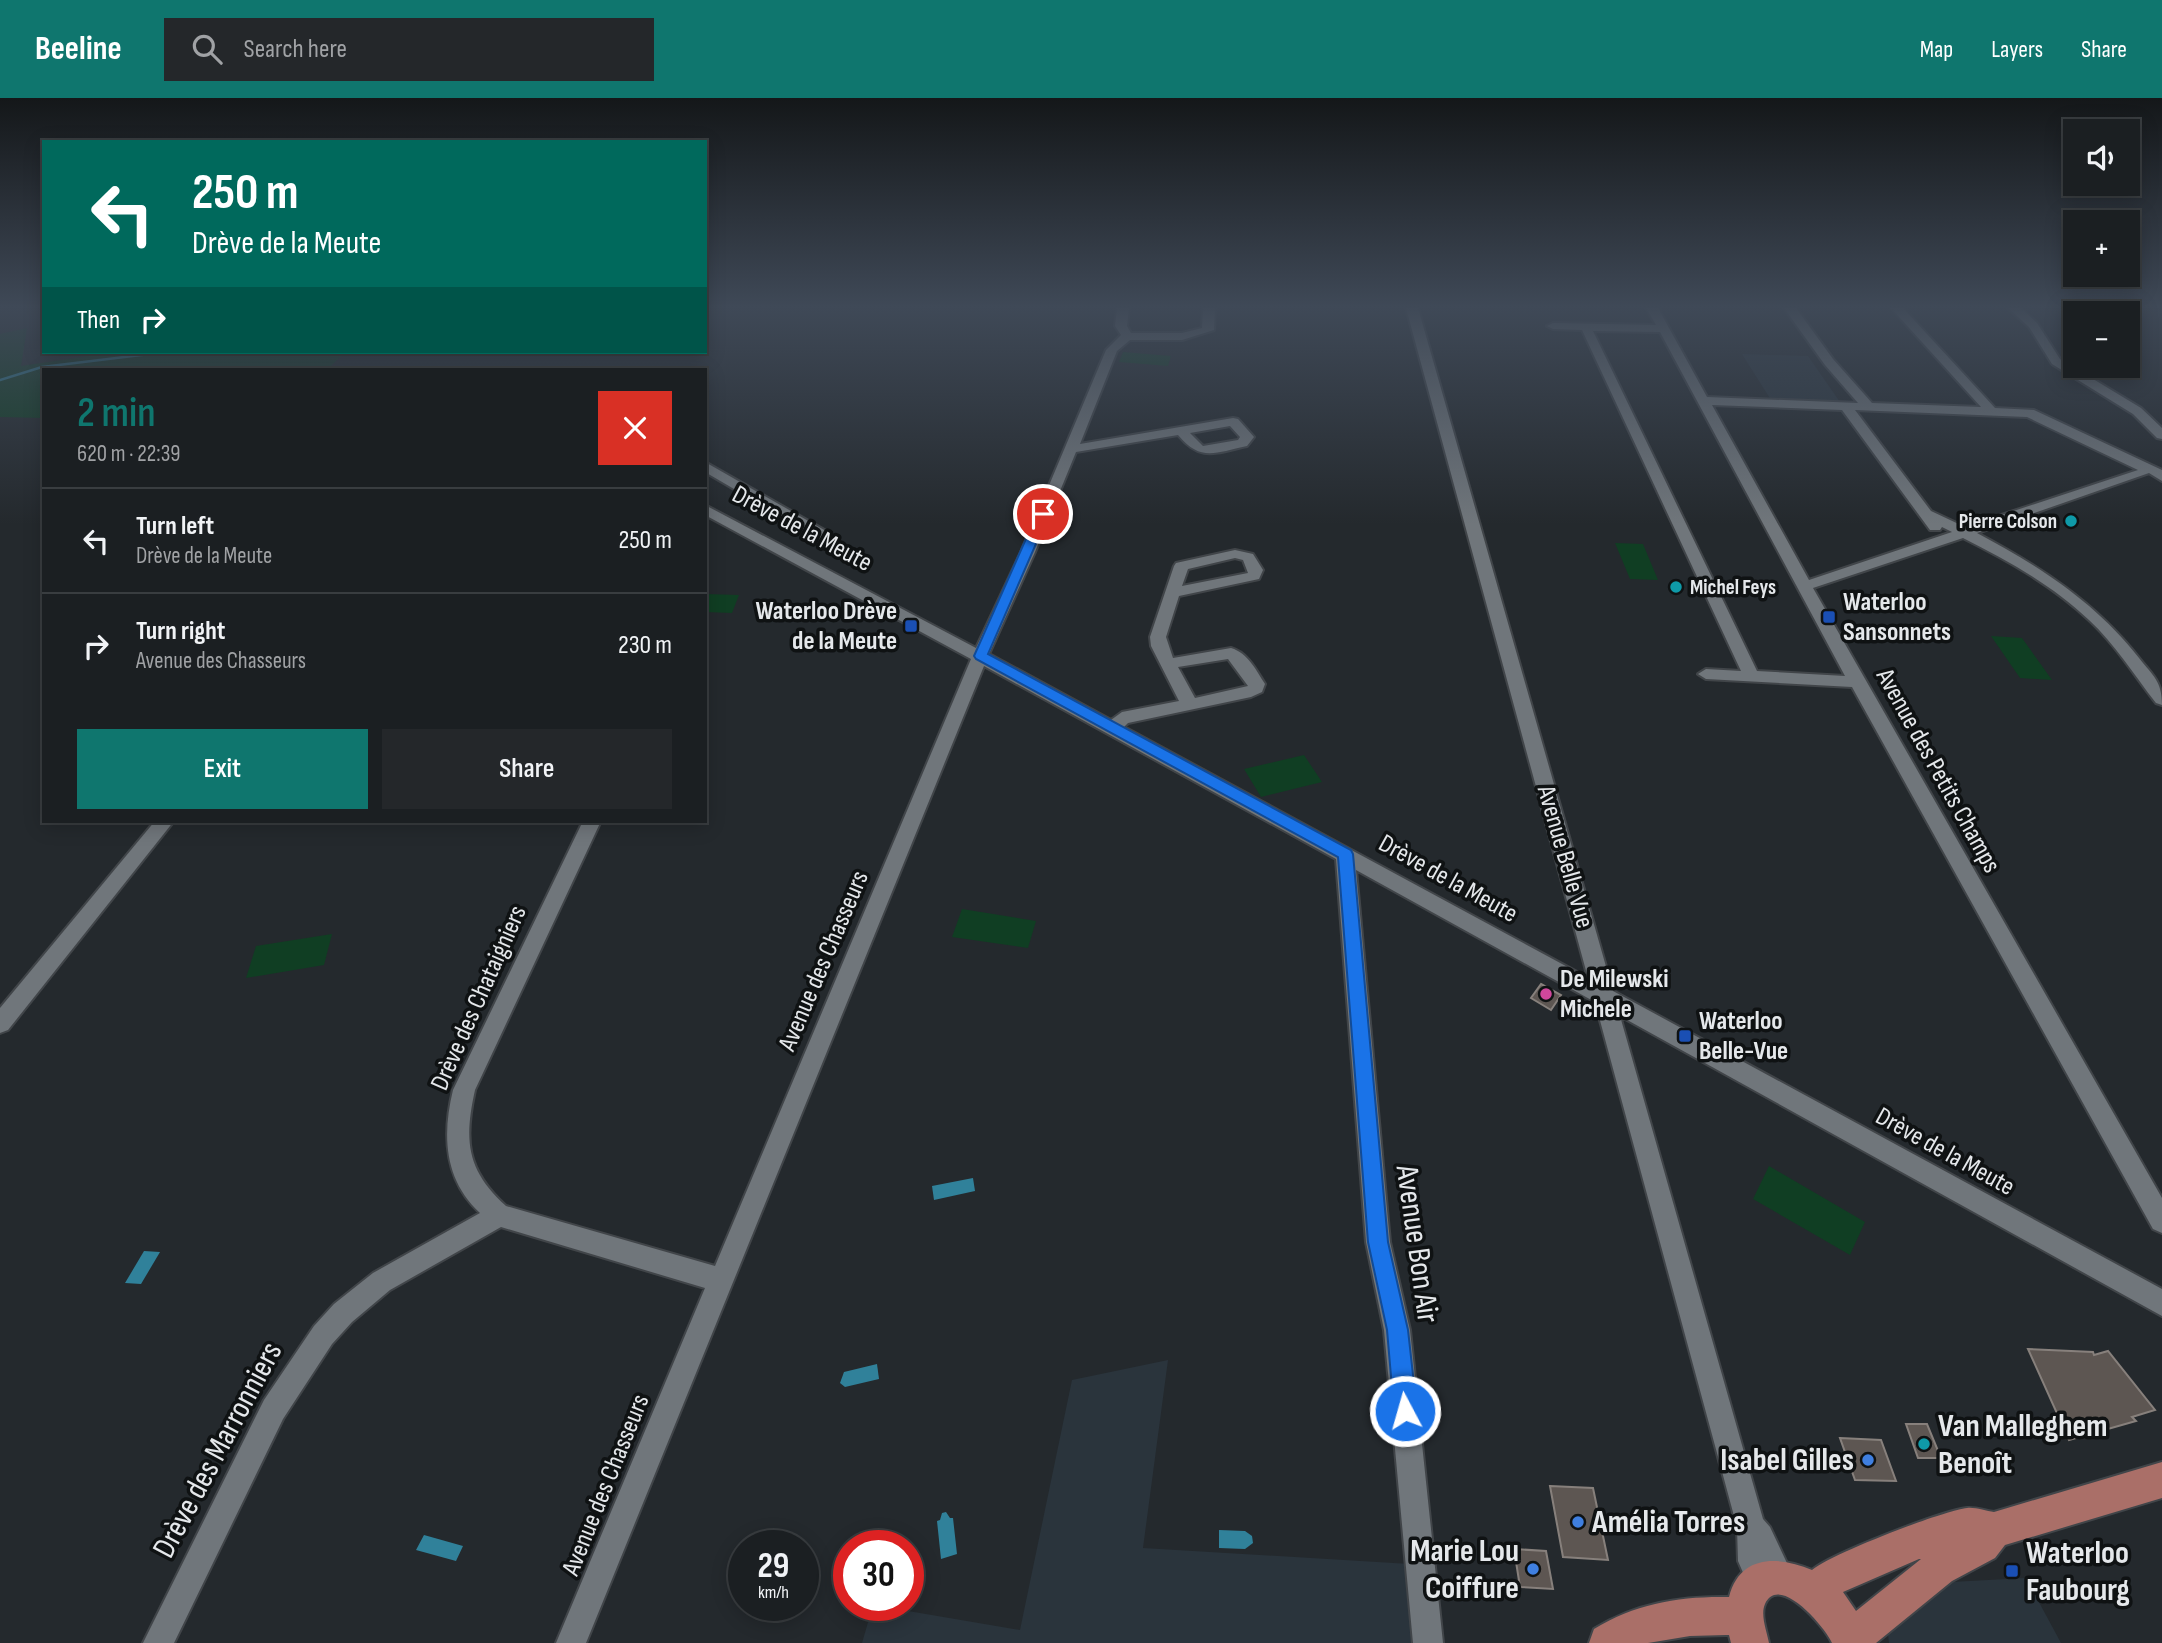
<!DOCTYPE html>
<meta charset="utf-8">
<style>
body{margin:0;font-family:"Sofia Sans Condensed",sans-serif;background:#24272a;color:#f1f3f6;height:100vh;display:flex;flex-direction:column;font-size:26px;white-space:nowrap}
*{box-sizing:border-box;margin:0}
p{font-size:23px;color:#a0a2a5}
.icon{flex:none;width:38px;height:38px;fill:none;stroke:currentColor;stroke-width:2;stroke-linecap:round;stroke-linejoin:round}
.map{position:relative;flex:1;overflow:hidden}
.details{position:absolute;left:42px;top:270px;width:665px;height:455px;display:flex;flex-direction:column;background:#1b1f22;border-radius:0px;box-shadow:0 4px 18px #0003,0 0 0 2px #393d40}
.details>*{flex:none}
.top-card{position:absolute;left:42px;top:42px;width:665px;height:214px;border-radius:0px;box-shadow:0 4px 18px #0003,0 0 0 2px #393d40;background:#00695c;color:#fff;overflow:hidden}
.controls{position:absolute;left:2063px;top:21px;display:grid;gap:14px}
.controls a{display:grid;place-items:center;width:77px;height:77px;border-radius:0px;background:#1b1f22;box-shadow:0 4px 18px #0003,0 0 0 2px #393d40;font-size:35px}
.speed{position:absolute;left:728px;top:1432px;display:flex;gap:14px;font-size:35px;font-weight:700;text-align:center}
.speed>*{display:grid;place-content:center;width:91px;height:91px;border-radius:50%;background:#1b1f22;box-shadow:0 4px 18px #0003,0 0 0 2px #393d40;line-height:1}
.speed small{font-size:18px;font-weight:400}
.speed .limit{border:10px solid #d22;background:#fff;color:#111}
.pin{position:absolute;display:grid;place-items:center;width:60px;height:60px;color:#fff;margin:-30px;border:4px solid #fff;border-radius:50%;box-shadow:0 2px 7px #0007}
.me{position:absolute;width:77px;margin:-38px;rotate:354deg;stroke-linejoin:round;filter:drop-shadow(0 0 5px #0008)}
.turn{display:flex;align-items:center;gap:24px;height:147px;padding:0 35px;font-size:32px}
.turn .icon{width:91px;height:91px;stroke-width:2.5}
.turn b{display:block;font-size:49px;line-height:60px}
.then{display:flex;align-items:center;height:66px;padding:0 35px;background:#0003;gap:14px;font-size:26px}
.round{display:grid;place-items:center;flex:none;width:74px;height:74px;border-radius:0px;background:#24272a}
.summary{display:flex;align-items:center;justify-content:space-between;height:119px;padding:0 35px}
h1{font-size:42px;font-weight:600;line-height:52px;color:#0f766e}
.cta{display:flex;gap:14px;margin-top:auto;padding:14px 35px}
.cta a{flex:1;height:80px;border-radius:0px;background:#0f766e;color:#fff;font-size:28px;font-weight:600;line-height:80px;text-align:center}
.cta a+a{background:#24272a;color:#f1f3f6}
ul{padding:0;list-style:none}
li{display:flex;align-items:center;gap:21px;height:105px;padding:0 35px;border-top:2px solid #393d40}
li div{flex:1}
li b{display:block;font-size:26px}
li em{font-style:normal}
header{display:flex;align-items:center;gap:42px;box-sizing:border-box;height:98px;padding:0 35px;background:#0f766e;color:#fff}
header strong{font-size:33px}
nav{display:flex;gap:38px;margin-inline-start:auto;font-size:24px}
.search{width:490px;height:63px;background:#24272a;display:flex;align-items:center;gap:18px;box-sizing:border-box;padding:0 24px;border-radius:0px;color:#a0a2a5;font-size:26px}
.map>svg:first-child{display:block}
.built{fill:#2a343c}
.green{fill:#103e23}
.water{fill:#30819a}
.lines{fill:none;stroke-linecap:round;stroke-linejoin:round}
.stream{stroke:#30819a;stroke-width:2.5}
.building{fill:#5d5652;stroke:#87807c;stroke-width:2}
.minor-casing{stroke:#414549;stroke-width:4}
.major-casing{stroke:#414549;stroke-width:4}
.minor{fill:#70767b;fill-rule:evenodd}
.major{fill:#aa6f68;fill-rule:evenodd}
.route{fill:#1a73e8;stroke:#114b97;stroke-width:2}
.culture-dot{fill:#0f9aa8;stroke:#0f1213;stroke-width:2.5}
.transit-dot{fill:#1a4fb4;stroke:#0f1213;stroke-width:2.5}
.hotel-dot{fill:#d1479c;stroke:#0f1213;stroke-width:2.5}
.shop-dot{fill:#3f7fe0;stroke:#0f1213;stroke-width:2.5}
.labels{text-anchor:middle;dominant-baseline:central;stroke-width:7;stroke-linejoin:round;paint-order:stroke}
.far-poi-label{font-size:21px;font-weight:bold;fill:#e5e8eb;stroke:#0f1213;text-anchor:end}
.street-label{font-size:26px;fill:#e5e8eb;stroke:#0f1213}
.poi-label{font-size:26px;font-weight:bold;fill:#e5e8eb;stroke:#0f1213;text-anchor:start}
.near-street-label{font-size:32px;fill:#e5e8eb;stroke:#0f1213}
.near-poi-label{font-size:32px;font-weight:bold;fill:#e5e8eb;stroke:#0f1213;text-anchor:start}
</style>
<header>
<strong>Beeline</strong>
<div class="search"><svg class="icon" aria-label="search" viewBox="0 0 24 24"><circle cx="10" cy="10" r="6"/><path d="M15 15l6 6"/></svg>Search here</div>
<nav><a>Map</a><a>Layers</a><a>Share</a></nav>
</header>
<div class="map">
<svg width="2162" height="1545" viewBox="0 0 2162 1545">
<rect width="100%" height="100%" fill="#24292d"/>
<g class="built">
<path d="M1742,256L1808,258L1840,304L1771,302Z"/>
<path d="M1168,1262L1143,1450L1410,1466L1413,1545H862L873,1507L1020,1532L1072,1282Z"/>
<path d="M2026,1480L2061,1545H1889L1887,1528L1932,1485Z"/>
</g>
<g class="green">
<path d="M27,230L21,268L115,254H345L328,271H44V320L0,319V236Z"/>
<path d="M1123,254L1171,258L1168,268L1119,264Z"/>
<path d="M1615,445L1643,446L1658,482L1630,481Z"/>
<path d="M705,496L739,497L732,515L705,514Z"/>
<path d="M1991,538L2022,540L2052,582L2020,580Z"/>
<path d="M1304,657L1322,684L1261,699L1244,671Z"/>
<path d="M962,811L1036,823L1028,850L952,839Z"/>
<path d="M332,836L324,867L246,880L256,848Z"/>
<path d="M1769,1068L1865,1124L1850,1157L1753,1101Z"/>
</g>
<g class="water">
<path d="M973,1080L975,1093L934,1102L932,1088Z"/>
<path d="M144,1153L160,1154L141,1186L125,1185Z"/>
<path d="M877,1266L879,1281L845,1289L840,1285L844,1274Z"/>
<path d="M946,1414L950,1420H953L957,1456L941,1461L937,1423L940,1422L942,1415Z"/>
<path d="M1219,1432L1245,1433L1252,1438L1253,1445L1245,1451L1219,1450Z"/>
<path d="M424,1437L463,1448L456,1463L416,1452Z"/>
</g>
<g class="lines">
<path class="stream" d="M0,282L42,269L166,254"/>
</g>
<g class="building">
<path d="M1541,886L1561,897L1551,912L1531,900Z"/>
<path d="M2028,1251L2093,1254L2094,1257L2108,1253L2155,1312L2132,1319L2136,1323L2069,1342Z"/>
<path d="M1906,1326H1927L1941,1360H1918Z"/>
<path d="M1840,1340L1881,1342L1896,1383L1855,1382Z"/>
<path d="M1550,1388L1593,1390L1608,1462L1563,1459Z"/>
<path d="M1514,1451L1546,1453L1553,1491L1520,1489Z"/>
</g>
<g class="lines">
<g class="minor-casing">
<g id="minor">
<path d="M1117,210H1129L1127,228L1131,235H1182L1202,230L1203,210H1215L1214,232L1182,242H1130L1117,253L1080,346L1233,320L1238,321L1254,339L1247,348C1214,355 1201,364 1178,337L1076,354L1035,454L989,556L1111,622L1122,614L1179,603L1151,548L1150,539L1174,468L1176,465L1235,452L1253,456L1263,472L1259,481L1179,498L1166,539L1173,560L1231,550C1248,555 1256,572 1265,586L1262,594L1251,599L1128,625L1124,629L1588,880L1406,210H1418L1613,893L2162,1191V1218L1620,918L1763,1421L1770,1429L1793,1478L1788,1488L1778,1493L1773,1490L1761,1498L1751,1493L1738,1463L1737,1429L1595,904L1356,772L1390,1144L1410,1232L1443,1545H1413L1384,1232L1366,1144L1336,761L984,568L586,1545H556L705,1190L501,1129L390,1192L352,1224L332,1246L283,1321L174,1545H143L264,1302L314,1228L334,1206L373,1175L480,1115C444,1082 442,1037 453,992L583,723H601L475,992C464,1042 466,1072 506,1108L715,1168L971,561L705,417V407L976,550L1021,454L1106,252L1121,237L1115,228ZM1230,328L1240,339L1238,342L1203,348L1190,335ZM1235,460L1243,462L1248,475L1182,488L1188,471ZM1228,561L1248,588L1195,600L1178,569Z"/>
<path d="M1646,210H1658L1707,299L1858,305L1825,267L1784,210H1796L1833,261L1872,305L1981,309L1891,210H1903L1995,310L2034,312L2162,372V383L2149,375L1977,435C2039,468 2095,504 2139,560C2153,578 2162,583 2162,607L2156,605C2134,577 2115,546 2089,522C2052,487 2007,462 1963,440L1813,490L2162,1100V1135L2153,1131L1852,589L1706,581L1698,576L1706,571L1741,573L1582,232L1553,231L1547,228L1553,225L1656,227ZM1593,233L1660,234L1845,578L1757,573ZM1712,307L1842,312L1930,432H1940L1942,429L1952,434L1809,482ZM1855,312L2027,319L2138,372L1965,429L1931,413Z"/>
<path d="M2008,210H2021L2037,225L2060,261L2141,310L2162,330V341L2157,340L2133,316L2052,266L2029,229Z"/>
<path d="M705,364L826,433L828,436L821,440L816,439L705,374Z"/>
<path d="M155,723H174L8,932L0,935V910Z"/>
</g>
</g>
<g class="major-casing">
<path id="major" d="M2162,1364V1400L2005,1447L1995,1460L1952,1483L1876,1545H1832C1825,1529 1779,1475 1765,1506C1760,1517 1767,1534 1769,1545H1731L1729,1537H1726L1690,1538L1648,1545H1589L1594,1531C1636,1505 1681,1498 1729,1499C1740,1456 1779,1458 1812,1472C1831,1456 1942,1413 1967,1410C1975,1409 1986,1413 1994,1414ZM1919,1461H1921L1856,1513L1843,1494Z"/>
</g>
<use href="#minor" class="minor"/>
<use href="#major" class="major"/>
</g>
<linearGradient id="sky" x2="0" y2="1"><stop stop-color="#141719"/><stop offset="0.49" stop-color="#3f4957"/><stop offset="1" stop-color="#3f4957" stop-opacity="0"/></linearGradient>
<rect width="2162" height="426" fill="url(#sky)"/>
<path class="route" d="M1043,413L1049,416L988,556L1351,752L1353,756L1388,1144L1408,1232L1417,1313L1413,1321L1405,1324L1398,1321L1394,1313L1387,1232L1368,1144L1338,759L976,561L974,558L1037,416Z"/>
<g class="culture-dot">
<circle cx="2071" cy="423" r="7"/>
<circle cx="1676" cy="489" r="7"/>
<circle cx="1924" cy="1346" r="7"/>
</g>
<g class="transit-dot">
<rect x="1822" y="512" width="14" height="14" rx="3.5"/>
<rect x="904" y="521" width="14" height="14" rx="3.5"/>
<rect x="1678" y="931" width="14" height="14" rx="3.5"/>
<rect x="2005" y="1466" width="14" height="14" rx="3.5"/>
</g>
<circle class="hotel-dot" cx="1546" cy="896" r="7"/>
<g class="shop-dot">
<circle cx="1868" cy="1362" r="7"/>
<circle cx="1578" cy="1424" r="7"/>
<circle cx="1533" cy="1471" r="7"/>
</g>
<g class="labels">
<g class="far-poi-label">
<text x="2057" y="423">Pierre Colson</text>
<text x="1690" y="489" text-anchor="start">Michel Feys</text>
</g>
<g class="street-label">
<text transform="translate(802 431) rotate(28)">Drève de la Meute</text>
<text transform="translate(1938 673) rotate(61)">Avenue des Petits Champs</text>
<text transform="translate(1565 759) rotate(74)">Avenue Belle Vue</text>
<text transform="translate(1448 781) rotate(29)">Drève de la Meute</text>
<text transform="translate(824 863) rotate(-67)">Avenue des Chasseurs</text>
<text transform="translate(479 900) rotate(-66)">Drève des Chataigniers</text>
<text transform="translate(1945 1054) rotate(29)">Drève de la Meute</text>
<text transform="translate(606 1387) rotate(-68)">Avenue des Chasseurs</text>
</g>
<g class="poi-label">
<text x="1843" y="504">Waterloo<tspan x="1843" dy="30">Sansonnets</tspan></text>
<text x="897" y="513" text-anchor="end">Waterloo Drève<tspan x="897" dy="30">de la Meute</tspan></text>
<text x="1560" y="881">De Milewski<tspan x="1560" dy="30">Michele</tspan></text>
<text x="1699" y="923">Waterloo<tspan x="1699" dy="30">Belle-Vue</tspan></text>
</g>
<g class="near-street-label">
<text transform="translate(1417 1146) rotate(82)">Avenue Bon Air</text>
<text transform="translate(218 1352) rotate(-62)">Drève des Marronniers</text>
</g>
<g class="near-poi-label">
<text x="1938" y="1328">Van Malleghem<tspan x="1938" dy="37">Benoît</tspan></text>
<text x="1854" y="1362" text-anchor="end">Isabel Gilles</text>
<text x="1592" y="1424">Amélia Torres</text>
<text x="1519" y="1453" text-anchor="end">Marie Lou<tspan x="1519" dy="37">Coiffure</tspan></text>
<text x="2026" y="1455">Waterloo<tspan x="2026" dy="37">Faubourg</tspan></text>
</g>
</g>
</svg>
<div class="controls">
<a><svg class="icon" aria-label="sound" viewBox="0 0 24 24"><path d="M4 9h4l5-4v14l-5-4H4zM17 9q2 3 0 6"/></svg></a>
<a>+</a>
<a>−</a>
</div>
<div class="speed"><div>29<small>km/h</small></div><div class="limit">30</div></div>
<div class="pin" style="left:1043px;top:416px;background:#d93025"><svg class="icon" aria-label="arrive" viewBox="0 0 24 24"><path d="M6 21V4h12l-3 4 3 4H6"/></svg></div>
<svg class="me" style="left:1405px;top:1313px" viewBox="-20 -20 40 40"><circle r="17" fill="#1a73e8" stroke="#fff" stroke-width="3"/><path d="M0-11L8 9 0 5-8 9z" fill="#fff"/></svg>
<div class="top-card">
<div class="turn"><svg class="icon" aria-label="left" viewBox="0 0 24 24"><path d="M17 20v-9H6M10 6l-5 5 5 5"/></svg><div><b>250 m</b>Drève de la Meute</div></div>
<div class="then">Then<svg class="icon" aria-label="right" viewBox="0 0 24 24"><path d="M7 20v-9h11M14 6l5 5-5 5"/></svg></div>
</div>
<section class="details">
<div class="summary"><div><h1>2 min</h1><p>620 m · 22:39</p></div><a class="round" style="background:#d93025;color:#fff"><svg class="icon" aria-label="close" viewBox="0 0 24 24"><path d="M6 6l12 12M18 6L6 18"/></svg></a></div>
<ul>
<li><svg class="icon" aria-label="left" viewBox="0 0 24 24"><path d="M17 20v-9H6M10 6l-5 5 5 5"/></svg><div><b>Turn left</b><p>Drève de la Meute</p></div><em>250 m</em></li>
<li><svg class="icon" aria-label="right" viewBox="0 0 24 24"><path d="M7 20v-9h11M14 6l5 5-5 5"/></svg><div><b>Turn right</b><p>Avenue des Chasseurs</p></div><em>230 m</em></li>
</ul>
<div class="cta"><a>Exit</a><a>Share</a></div>
</section>
</div>
